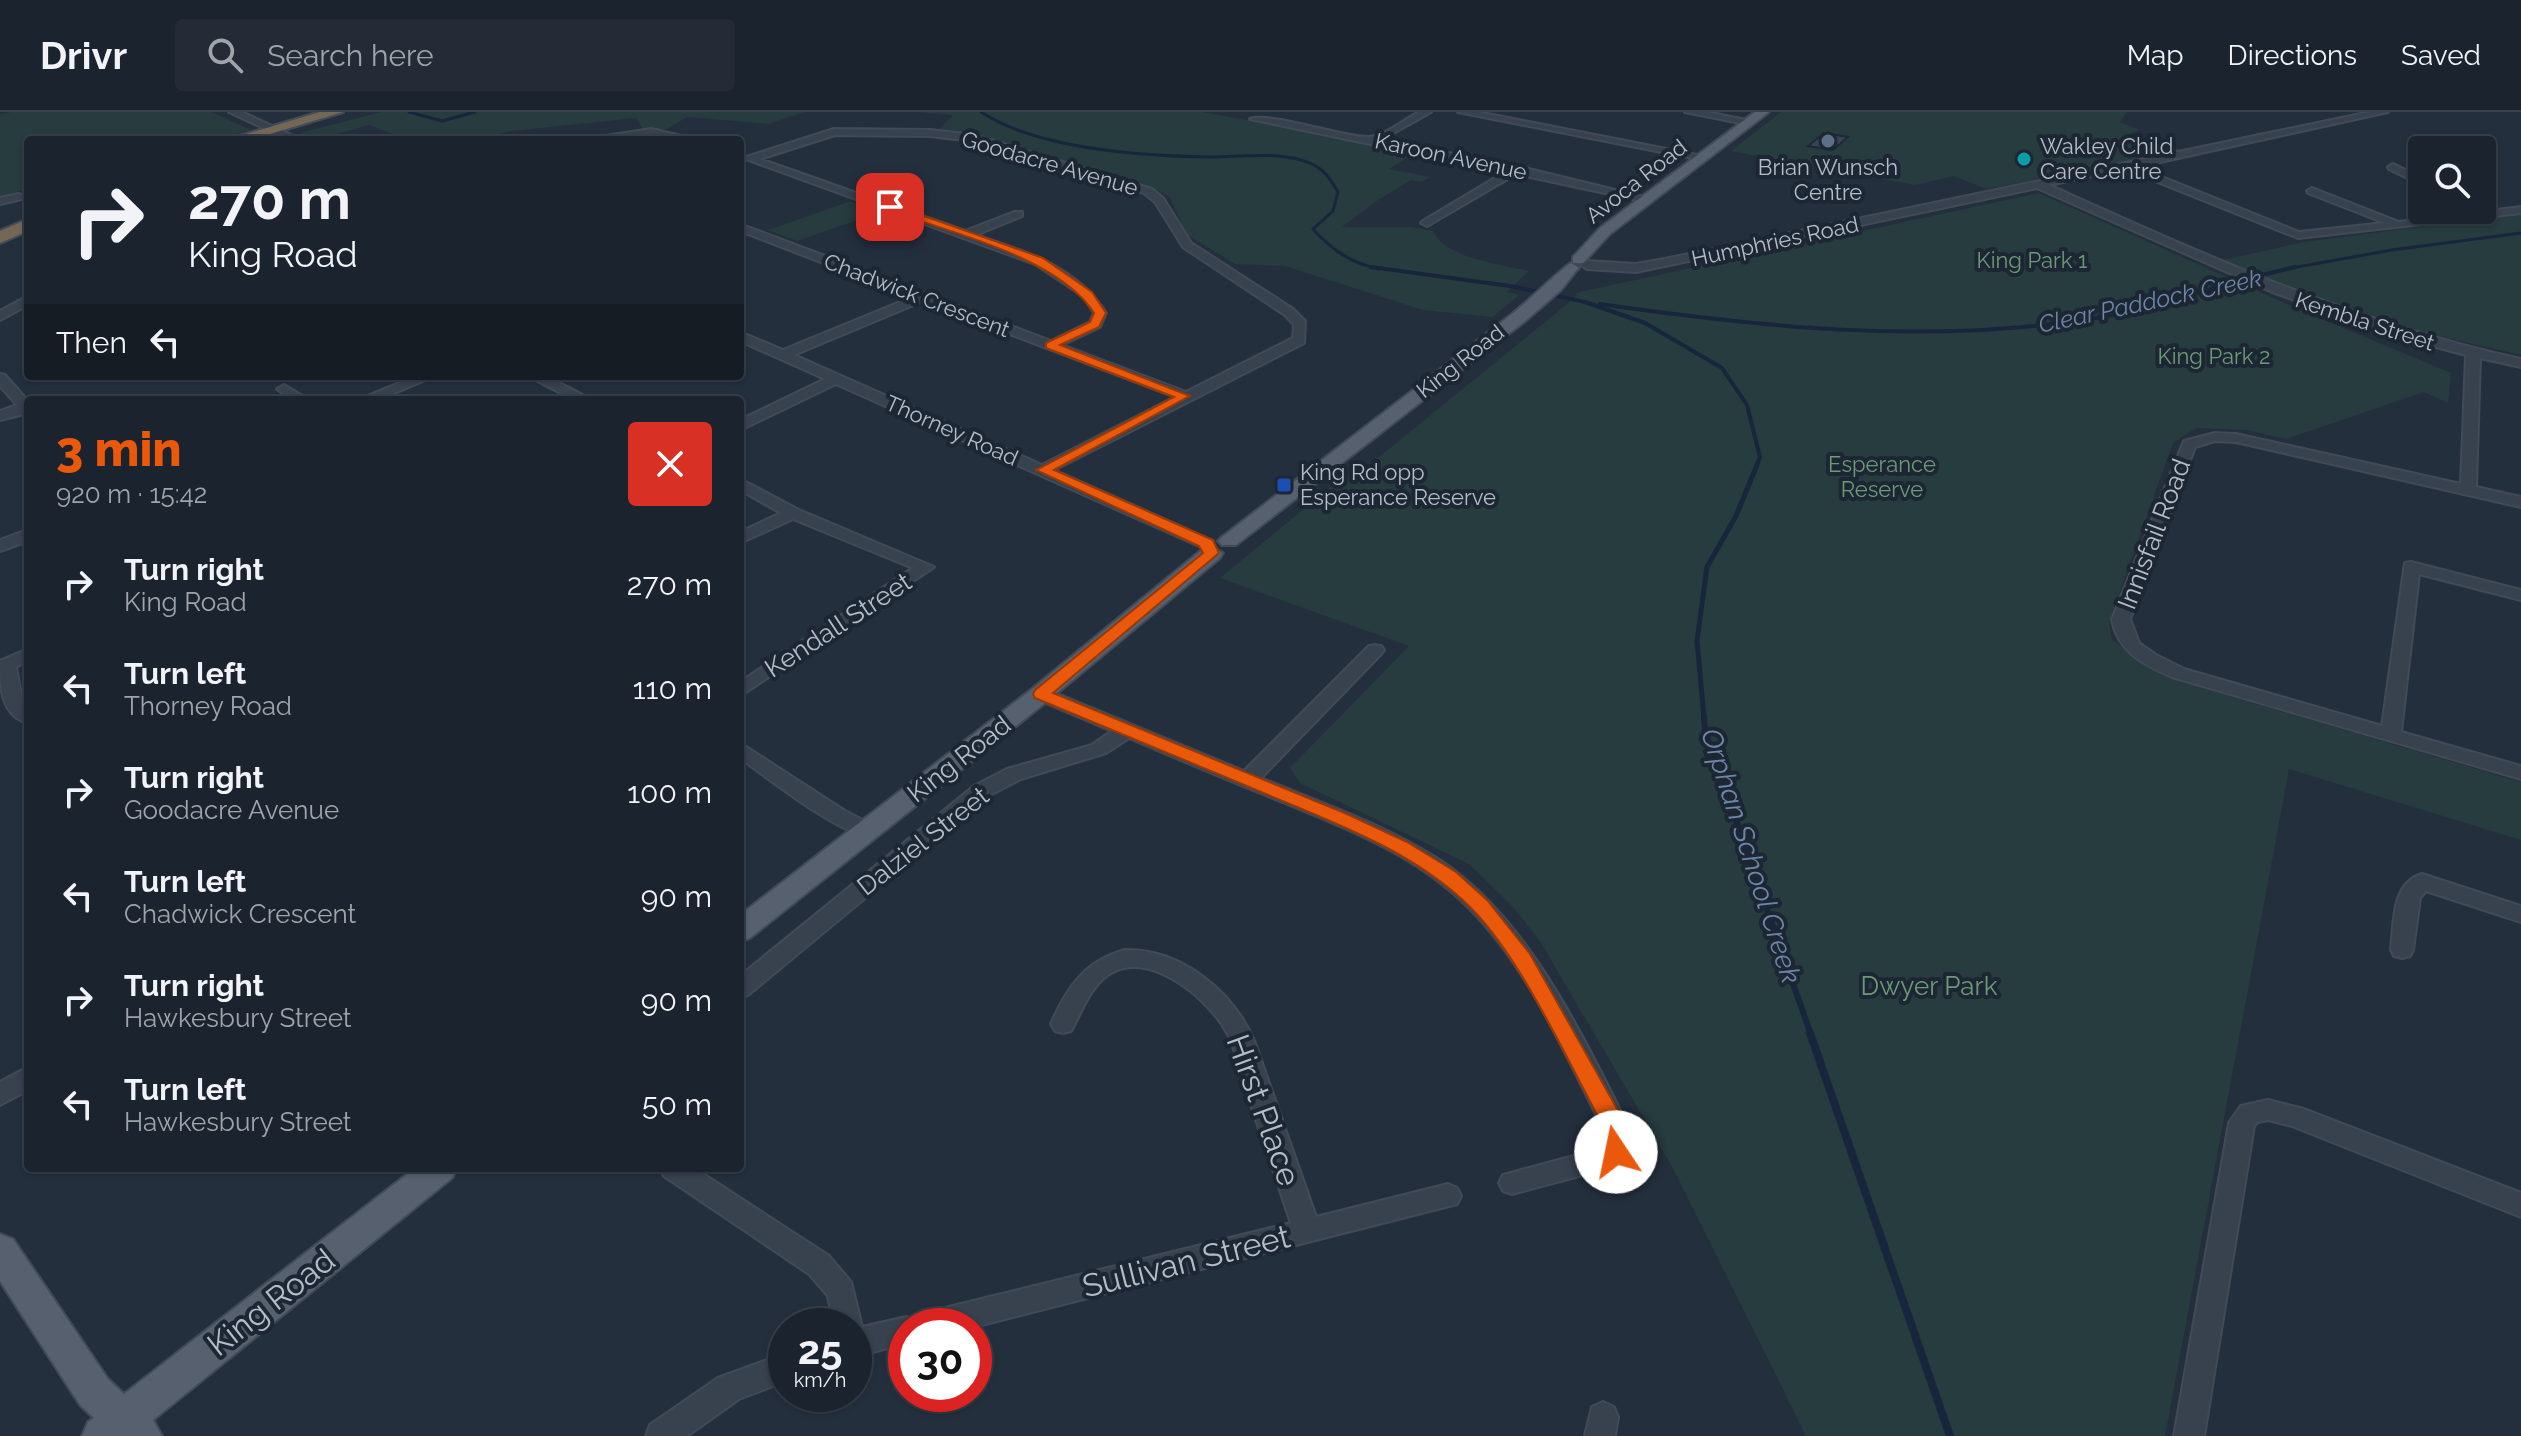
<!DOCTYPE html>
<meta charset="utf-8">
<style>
body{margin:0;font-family:Raleway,sans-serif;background:#242b36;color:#f1f3f6;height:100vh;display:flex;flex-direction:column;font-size:30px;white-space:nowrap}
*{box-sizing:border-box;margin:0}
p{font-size:26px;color:#a0a4aa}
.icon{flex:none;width:44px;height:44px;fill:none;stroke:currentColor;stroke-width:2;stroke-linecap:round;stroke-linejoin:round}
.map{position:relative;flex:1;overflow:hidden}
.details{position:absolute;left:24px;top:284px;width:720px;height:776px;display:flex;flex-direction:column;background:#1b232e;border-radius:8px;box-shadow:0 2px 6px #0004,0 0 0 2px #39404a}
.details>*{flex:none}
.top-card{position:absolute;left:24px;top:24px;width:720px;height:244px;border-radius:8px;box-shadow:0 2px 6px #0004,0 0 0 2px #39404a;background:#1b232e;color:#f1f3f6;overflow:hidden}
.buttons{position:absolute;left:2408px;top:24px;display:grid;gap:16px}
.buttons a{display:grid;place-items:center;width:88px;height:88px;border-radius:8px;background:#1b232e;box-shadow:0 2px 6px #0004,0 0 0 2px #39404a;font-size:40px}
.speed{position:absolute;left:768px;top:1196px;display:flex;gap:16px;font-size:40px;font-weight:700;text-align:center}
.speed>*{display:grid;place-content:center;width:104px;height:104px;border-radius:50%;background:#1b232e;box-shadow:0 2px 6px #0004,0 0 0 2px #39404a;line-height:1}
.speed small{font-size:20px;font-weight:400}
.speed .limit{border:12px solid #d22;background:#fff;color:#111}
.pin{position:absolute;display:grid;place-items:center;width:68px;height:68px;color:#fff;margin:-34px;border-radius:16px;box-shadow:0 4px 12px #0006}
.me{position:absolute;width:88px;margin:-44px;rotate:349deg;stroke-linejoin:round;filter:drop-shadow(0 0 6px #0008)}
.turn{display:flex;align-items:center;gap:28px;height:168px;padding:0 32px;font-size:36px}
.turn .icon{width:104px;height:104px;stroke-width:2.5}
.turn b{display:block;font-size:56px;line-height:68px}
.then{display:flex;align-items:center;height:76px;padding:0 32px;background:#0003;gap:16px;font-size:30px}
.round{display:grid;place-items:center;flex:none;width:84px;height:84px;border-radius:8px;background:#242b36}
.head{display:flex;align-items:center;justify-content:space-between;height:136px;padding:0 32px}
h1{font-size:48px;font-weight:800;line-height:60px;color:#ea580c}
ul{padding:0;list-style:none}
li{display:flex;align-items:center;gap:24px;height:104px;padding:0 32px}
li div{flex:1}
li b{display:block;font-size:30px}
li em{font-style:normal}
header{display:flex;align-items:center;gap:48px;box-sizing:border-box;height:112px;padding:0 40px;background:#1b232e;border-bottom:2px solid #39404a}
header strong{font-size:38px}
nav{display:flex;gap:44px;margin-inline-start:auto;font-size:28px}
.search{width:560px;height:72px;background:#242b36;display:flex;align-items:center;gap:20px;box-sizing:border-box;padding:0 28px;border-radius:8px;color:#a0a4aa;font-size:30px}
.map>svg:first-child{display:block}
.green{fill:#263c3f}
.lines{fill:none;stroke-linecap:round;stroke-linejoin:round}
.stream-far4{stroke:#17263c;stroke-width:3}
.stream-far3{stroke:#17263c;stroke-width:4}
.stream-far2{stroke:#17263c;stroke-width:5}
.stream-far1{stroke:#17263c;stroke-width:6}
.stream{stroke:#17263c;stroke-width:8}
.building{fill:#364354;stroke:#1f2835;stroke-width:2}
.minor-casing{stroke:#414a57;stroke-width:4}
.major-casing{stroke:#414a57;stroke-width:4}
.highway-casing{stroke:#434c59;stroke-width:4}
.minor{fill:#38414e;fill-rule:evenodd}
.major{fill:#56606e;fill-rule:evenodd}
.highway{fill:#746855;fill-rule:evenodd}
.route{fill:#ea580c;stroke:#983908;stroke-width:2}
.service-dot{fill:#5c6f8a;stroke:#1d2633;stroke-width:3}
.culture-dot{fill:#0f9aa8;stroke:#1d2633;stroke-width:3}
.transit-dot{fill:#1a4fb4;stroke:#1d2633;stroke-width:3}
.labels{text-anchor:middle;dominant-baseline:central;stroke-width:8;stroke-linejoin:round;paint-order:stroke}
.far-poi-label{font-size:22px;fill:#b4bcc9;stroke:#1d2633;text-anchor:start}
.far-street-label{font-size:22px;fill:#b4bcc9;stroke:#1d2633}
.far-park-label{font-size:22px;fill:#6b9a76;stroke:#1d2633}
.far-water-label{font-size:24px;font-style:italic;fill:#6d86a8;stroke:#1d2633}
.street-label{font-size:26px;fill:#b4bcc9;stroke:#1d2633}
.park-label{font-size:26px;fill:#6b9a76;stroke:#1d2633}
.water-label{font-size:28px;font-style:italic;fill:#6d86a8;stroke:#1d2633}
.near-street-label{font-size:32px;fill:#b4bcc9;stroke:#1d2633}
</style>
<header>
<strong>Drivr</strong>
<div class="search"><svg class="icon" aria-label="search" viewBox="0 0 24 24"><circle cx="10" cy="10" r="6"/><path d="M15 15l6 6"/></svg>Search here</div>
<nav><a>Map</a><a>Directions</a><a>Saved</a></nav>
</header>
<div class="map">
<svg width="2521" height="1324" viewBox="0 0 2521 1324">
<rect width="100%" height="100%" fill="#242f3e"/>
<g class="green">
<path d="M11,0H211L251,18L214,28H28V77L0,85V2Z"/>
<path d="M381,0H804L769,12L687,5L667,17H643L636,6L511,19L477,28H408L369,13L314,28L300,21Z"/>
<path d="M915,0H1203L1416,40L1389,57L1430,65L1422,70L1411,68L1375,90L1342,115H1410L1433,119C1444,146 1503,153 1529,159L1507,180L1519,183L1493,205L1423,198L1285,154L1235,152L1186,122L1170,85L1155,77L978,23L938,19L953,3Z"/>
<path d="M1781,0H2127L2120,10L2140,18L2129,22L2185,39L1986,77L1954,64L1915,73L1731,39Z"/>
<path d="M2039,81L2305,200L2451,261L2448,291L2424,280L2286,327L2247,318L2196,316L2173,331L2109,510L2112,527L2153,558L2178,569L2521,670V728L2289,657L2165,1324H1806L1674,1058L1540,829L1513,795L1469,752L1300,671L1290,656L1409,534L1220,466L1344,364L1352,367L1561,197L1577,183L1575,181Z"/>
<path d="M851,89L881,100L797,129L768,118Z"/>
<path d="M2521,102V243L2398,215L2319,188L2223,148L2303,130Z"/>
</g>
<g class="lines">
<g class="stream-far4">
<path d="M409,0L442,9L475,0"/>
<path d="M981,0C1039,38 1142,44 1210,45C1243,45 1283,38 1314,53C1326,59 1331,69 1338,80L1333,99L1313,117C1332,138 1351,151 1379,157"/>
<path d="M2286,157L2392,138L2521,121"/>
</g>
<g class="stream-far3">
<path d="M1371,155L1510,174L1585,190L1645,211L1722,256L1747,293L1760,345L1756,355"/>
<path d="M1600,192C1760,215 1923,232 2083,208C2155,197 2224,171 2295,155"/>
</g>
<path class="stream-far2" d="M1704,606L1697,529L1707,455L1736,404L1757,353"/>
<path class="stream-far1" d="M1704,604L1705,620L1811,923"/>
<path class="stream" d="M1810,921L1950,1324"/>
</g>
<path class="building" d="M1824,21L1848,25L1833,38L1808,34Z"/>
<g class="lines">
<g class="minor-casing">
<g id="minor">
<path d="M229,0H242L302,28H289Z"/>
<path d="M1419,0H1431L1381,28L1517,54L1652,87L1647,90L1516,62L1427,114L1421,111L1423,109L1505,60L1250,7C1272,0 1341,25 1368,25C1383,25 1405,7 1419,0Z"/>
<path d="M1458,0H1478L1707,45L1702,48Z"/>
<path d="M1685,0H1707L1755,10L1750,13Z"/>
<path d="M2370,0H2388L2137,55L2299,120L2385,111L2308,81L2307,79L2312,76L2399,110L2521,95V101L2298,126L2125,57L2049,73C2203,143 2355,211 2521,247V255L2480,246L2476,375L2521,385V395L2236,330L2215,329L2195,335L2130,507L2139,531L2156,543L2184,557L2382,614L2405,451L2411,450L2521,478V488L2419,462L2401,620L2521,654V667L2172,565C2144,553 2117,539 2112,507L2184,329L2215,321L2236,322L2461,372L2466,243L2391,223L2270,179L2037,76L1636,160L1587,157L1581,153L1587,149L1636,152L1665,147Z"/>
<path d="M651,17L699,28L651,23L580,28Z"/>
<path d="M834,17L930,18L974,23L1152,77L1163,86L1191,131L1293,197L1305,209L1304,231L1054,358L1213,429V435H1201L836,272L740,318V308L825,267L740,229V220L783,238L912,185L740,119V112L1051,229L1090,210L1094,201L1083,184L1035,152L743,46ZM835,23L930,24L973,29L1144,81L1155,90L1183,135L1285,203L1294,213L1293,226L1186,280L1062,233L1100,215L1106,201C1076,154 1026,140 976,123L1022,104V100H1014L965,119L869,85L915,69V65L859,82L760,47ZM923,189L1175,285L1042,353L794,243Z"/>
<path d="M2393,52L2422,66V73L2389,57L2388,55Z"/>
<path d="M18,82L22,83V87L0,92V86Z"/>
<path d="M28,184V193L0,208V199Z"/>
<path d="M0,262L5,263L28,289V301L0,308V299L17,293L0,274Z"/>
<path d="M416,264H435L378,288H358Z"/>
<path d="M528,264H546L592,288H574Z"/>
<path d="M284,273L309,288H292L277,277Z"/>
<path d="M740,367L799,398L934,455L740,584V570L913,456L793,407L740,431V420L781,401L740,378Z"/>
<path d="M28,418V429L0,439V428Z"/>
<path d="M1375,533L1381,534L1384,538L1381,542L1261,666C1321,691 1383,712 1438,747C1528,805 1583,925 1630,1018V1034L1617,1054L1512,1082L1503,1079L1499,1071L1503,1063L1600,1037L1604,1033V1018C1565,943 1530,857 1469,796C1413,739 1335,712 1263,682C1218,664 1174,645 1129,626L1106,641L1021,667L988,684L748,883L740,886V864L974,674L1007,657L1092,633L1112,619L1034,586L1032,582L1034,578H1048L1244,659L1369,534Z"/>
<path d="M28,537V549L16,555L22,588L28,594V611C0,604 0,572 0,549Z"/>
<path d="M740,631L845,699L874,714L877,719L874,724C850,731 764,663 740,646Z"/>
<path d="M2422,762L2521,794V810L2426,779L2420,786L2413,838L2410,844L2402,846L2394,844L2391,838C2394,812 2391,771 2422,762Z"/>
<path d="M1125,838C1182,837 1234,880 1255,931L1316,1105L1448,1072L1457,1076L1461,1084L1457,1092L974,1215L906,1214V1231L854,1245V1214H834L828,1184L809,1162L664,1064L660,1056H694L829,1144L851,1170L862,1215L906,1205L913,1207L924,1201L1291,1111C1277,1069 1262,1026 1248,984C1241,963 1237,940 1227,921C1209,886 1146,835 1108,863C1089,877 1082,899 1071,919L1063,921L1055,919L1051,912C1067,875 1085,849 1125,838Z"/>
<path d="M28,955V978L0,993V970Z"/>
<path d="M2268,988L2304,997L2521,1081V1105L2292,1014L2268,1008L2258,1010L2254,1014L2204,1324H2174L2229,1011L2241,994Z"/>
<path d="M786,1241V1269L739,1287L687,1324H646L650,1313L718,1266Z"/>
<path d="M1603,1290L1614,1295L1618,1305L1615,1324H1585L1592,1295Z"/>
</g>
</g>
<g class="major-casing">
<g id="major">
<path d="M1755,0H1769L1610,122L1583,151H1573V145L1600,116Z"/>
<path d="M1571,151L1579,156L1576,159L1561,178L1524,210L1236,433H1222L1218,429L1222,425L1512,202C1523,194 1564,154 1571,151Z"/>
<path d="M1212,435L1223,441L1220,446L1050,587L750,826L740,830V803L1032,577L1204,436Z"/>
<path d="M415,1056H457L452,1066L153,1308L162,1324H82L88,1310L94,1306L80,1293L0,1169V1122L13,1127L108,1267L124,1282Z"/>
</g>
</g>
<g class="highway-casing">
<g id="highway">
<path d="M320,0H343L250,28H226Z"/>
<path d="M28,107V119L0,131V119Z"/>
</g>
</g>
<use href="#minor" class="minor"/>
<use href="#major" class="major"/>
<use href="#highway" class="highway"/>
</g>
<path class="route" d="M890,92L1043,146L1092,180L1106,201L1099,215L1060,233L1190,284L1054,358L1213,428L1219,441L1053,581L1347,702L1407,730L1456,760L1487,788L1530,842L1629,1018L1624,1047L1616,1050L1607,1047L1604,1040L1606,1019C1568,951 1524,850 1471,796C1412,737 1329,709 1254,677C1181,647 1108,616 1035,586L1033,582L1035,578L1203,441L1199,434L1036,358L1174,285L1046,236V231L1090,210L1094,201C1058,145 949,120 887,98Z"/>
<circle class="service-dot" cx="1828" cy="29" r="8"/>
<circle class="culture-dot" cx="2024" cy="47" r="8"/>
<rect class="transit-dot" x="1276" y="365" width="16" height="16" rx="4"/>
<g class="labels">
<g class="far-poi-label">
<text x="2040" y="34">Wakley Child<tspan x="2040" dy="25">Care Centre</tspan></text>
<text x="1828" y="55" text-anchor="middle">Brian Wunsch<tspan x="1828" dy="25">Centre</tspan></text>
<text x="1300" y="360">King Rd opp<tspan x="1300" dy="25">Esperance Reserve</tspan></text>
</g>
<g class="far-street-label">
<text transform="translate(1451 44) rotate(12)">Karoon Avenue</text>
<text transform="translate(1050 51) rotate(16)">Goodacre Avenue</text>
<text transform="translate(1636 69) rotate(-38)">Avoca Road</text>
<text transform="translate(1775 129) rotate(-12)">Humphries Road</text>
<text transform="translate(917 183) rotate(21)">Chadwick Crescent</text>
<text transform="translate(2365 209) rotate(18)">Kembla Street</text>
<text transform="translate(1460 249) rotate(-38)">King Road</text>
<text transform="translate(952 318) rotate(24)">Thorney Road</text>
</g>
<g class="far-park-label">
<text x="2032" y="148">King Park 1</text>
<text x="2214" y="244">King Park 2</text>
<text x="1882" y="352">Esperance<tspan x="1882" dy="25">Reserve</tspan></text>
</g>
<g class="far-water-label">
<text transform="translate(2150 189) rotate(-12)">Clear Paddock Creek</text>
</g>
<g class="street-label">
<text transform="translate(2154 422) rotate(-69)">Innisfail Road</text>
<text transform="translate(838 513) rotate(-33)">Kendall Street</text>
<text transform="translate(959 647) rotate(-38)">King Road</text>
<text transform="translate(923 729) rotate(-38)">Dalziel Street</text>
</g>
<g class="park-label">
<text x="1929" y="874">Dwyer Park</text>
</g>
<g class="water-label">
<text transform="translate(1751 744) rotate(72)">Orphan School Creek</text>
</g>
<g class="near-street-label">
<text transform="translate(1264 998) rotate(70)">Hirst Place</text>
<text transform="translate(1186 1149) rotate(-14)">Sullivan Street</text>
<text transform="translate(271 1190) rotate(-38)">King Road</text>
</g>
</g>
</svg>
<div class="buttons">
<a><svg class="icon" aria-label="search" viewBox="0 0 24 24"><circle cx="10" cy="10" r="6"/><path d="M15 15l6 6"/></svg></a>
</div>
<div class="speed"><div>25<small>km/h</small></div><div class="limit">30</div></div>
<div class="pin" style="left:890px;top:95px;background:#d93025"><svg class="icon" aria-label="arrive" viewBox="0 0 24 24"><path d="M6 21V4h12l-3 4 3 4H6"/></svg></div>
<svg class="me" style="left:1616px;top:1040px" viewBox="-20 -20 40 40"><circle r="19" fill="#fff"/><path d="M0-13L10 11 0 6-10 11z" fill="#ea580c"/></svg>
<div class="top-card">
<div class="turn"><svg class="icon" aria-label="right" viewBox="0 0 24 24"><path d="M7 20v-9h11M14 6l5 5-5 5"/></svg><div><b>270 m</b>King Road</div></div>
<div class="then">Then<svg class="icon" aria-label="left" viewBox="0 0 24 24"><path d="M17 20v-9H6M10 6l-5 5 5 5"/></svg></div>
</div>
<section class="details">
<div class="head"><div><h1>3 min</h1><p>920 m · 15:42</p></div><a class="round" style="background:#d93025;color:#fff"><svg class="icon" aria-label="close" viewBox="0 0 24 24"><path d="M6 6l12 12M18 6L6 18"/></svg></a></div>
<ul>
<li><svg class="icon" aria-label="right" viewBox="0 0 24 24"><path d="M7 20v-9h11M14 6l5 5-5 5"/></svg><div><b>Turn right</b><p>King Road</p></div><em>270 m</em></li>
<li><svg class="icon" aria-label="left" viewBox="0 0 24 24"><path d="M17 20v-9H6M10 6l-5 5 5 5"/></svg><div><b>Turn left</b><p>Thorney Road</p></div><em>110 m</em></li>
<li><svg class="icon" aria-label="right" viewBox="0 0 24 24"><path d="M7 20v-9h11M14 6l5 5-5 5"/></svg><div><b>Turn right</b><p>Goodacre Avenue</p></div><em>100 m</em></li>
<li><svg class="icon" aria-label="left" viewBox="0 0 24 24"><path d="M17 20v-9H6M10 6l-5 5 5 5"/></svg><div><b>Turn left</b><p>Chadwick Crescent</p></div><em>90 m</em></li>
<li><svg class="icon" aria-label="right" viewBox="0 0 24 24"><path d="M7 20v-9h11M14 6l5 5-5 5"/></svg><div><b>Turn right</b><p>Hawkesbury Street</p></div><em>90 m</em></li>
<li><svg class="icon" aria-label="left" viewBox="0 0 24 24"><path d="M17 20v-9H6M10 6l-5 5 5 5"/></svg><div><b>Turn left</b><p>Hawkesbury Street</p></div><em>50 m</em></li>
</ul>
</section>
</div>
